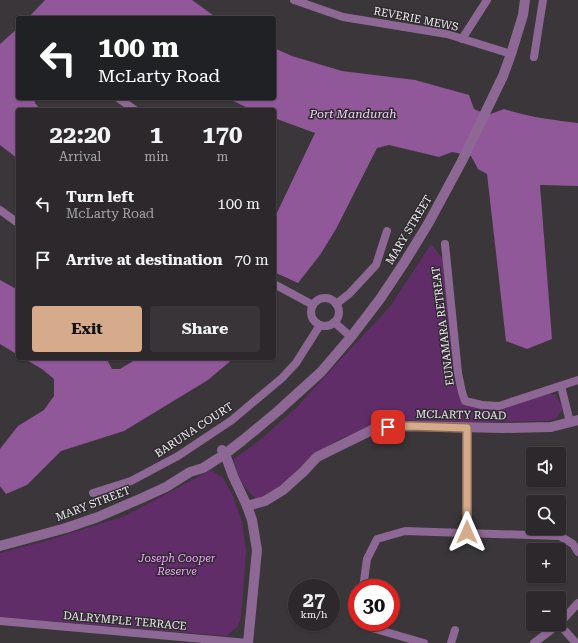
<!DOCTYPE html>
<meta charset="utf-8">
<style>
body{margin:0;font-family:"Roboto Serif",serif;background:#383438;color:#f1f3f6;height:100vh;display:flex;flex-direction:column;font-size:15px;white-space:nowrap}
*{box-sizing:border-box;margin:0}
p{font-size:13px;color:#a6a6a9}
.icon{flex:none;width:22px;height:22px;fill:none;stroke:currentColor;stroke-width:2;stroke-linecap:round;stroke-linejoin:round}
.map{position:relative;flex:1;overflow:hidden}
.side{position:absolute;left:16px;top:108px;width:260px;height:252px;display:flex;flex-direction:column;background:#2c282c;border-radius:4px;box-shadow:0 1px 3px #0004,0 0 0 1px #484448}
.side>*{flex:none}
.hud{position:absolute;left:16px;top:16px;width:260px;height:84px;border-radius:4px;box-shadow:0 1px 3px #0004,0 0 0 1px #484448;background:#202124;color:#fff;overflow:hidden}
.controls{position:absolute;left:526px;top:447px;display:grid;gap:8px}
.controls a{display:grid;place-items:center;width:40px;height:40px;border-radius:4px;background:#2c282c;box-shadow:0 1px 3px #0004,0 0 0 1px #484448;font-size:20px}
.speed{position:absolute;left:288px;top:579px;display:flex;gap:8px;font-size:20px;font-weight:700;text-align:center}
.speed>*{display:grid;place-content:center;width:52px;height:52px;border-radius:50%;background:#2c282c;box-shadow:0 1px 3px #0004,0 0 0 1px #484448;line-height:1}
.speed small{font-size:10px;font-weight:400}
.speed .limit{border:6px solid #d22;background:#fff;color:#111}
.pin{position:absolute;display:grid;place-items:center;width:34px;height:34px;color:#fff;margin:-17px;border-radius:8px;box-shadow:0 2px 6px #0006}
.me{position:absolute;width:44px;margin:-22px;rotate:0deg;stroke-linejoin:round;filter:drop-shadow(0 0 3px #0008)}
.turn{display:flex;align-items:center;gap:14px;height:84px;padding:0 16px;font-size:18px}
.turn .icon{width:52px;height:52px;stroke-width:2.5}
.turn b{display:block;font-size:28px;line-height:34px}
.eta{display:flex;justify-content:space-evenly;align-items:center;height:68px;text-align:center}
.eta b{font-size:24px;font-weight:700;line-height:28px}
.button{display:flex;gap:8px;margin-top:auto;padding:8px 16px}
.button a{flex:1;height:46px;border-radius:4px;background:#d6ab8b;color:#111;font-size:16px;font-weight:700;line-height:46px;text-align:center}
.button a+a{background:#383438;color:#f1f3f6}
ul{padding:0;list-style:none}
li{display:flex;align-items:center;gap:12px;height:56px;padding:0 16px}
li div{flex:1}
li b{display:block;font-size:15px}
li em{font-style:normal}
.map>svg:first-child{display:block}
.green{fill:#612d69}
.water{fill:#905799}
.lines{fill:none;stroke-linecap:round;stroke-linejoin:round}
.minor{stroke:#8e6894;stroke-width:8}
.tertiary{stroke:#8e6894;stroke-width:10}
.route-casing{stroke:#8b6f5a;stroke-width:10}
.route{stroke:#d6ab8b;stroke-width:7}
.labels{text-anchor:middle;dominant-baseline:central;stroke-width:3;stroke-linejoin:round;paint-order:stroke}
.street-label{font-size:11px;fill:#f0eef1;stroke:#2f2b30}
.park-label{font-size:11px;font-style:italic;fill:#f3a5ff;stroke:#2f2b30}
.water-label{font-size:12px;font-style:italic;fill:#f2d3f7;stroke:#2f2b30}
</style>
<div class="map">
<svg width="578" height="643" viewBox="0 0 578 643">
<rect width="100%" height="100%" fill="#3a363a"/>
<g class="green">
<path d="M431,244L443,259L465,404L496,410L547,393L556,395L563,409L557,418L548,421L376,424L340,439L323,449L309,458L297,471L267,497L257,499C247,493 234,471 234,459L260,440L296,408L391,305Z"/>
<path d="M211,470L223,478L233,496L242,522L246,551L241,617L238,626L227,636L0,617V553L46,541L125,516Z"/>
</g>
<g class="water">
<path d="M45,0H192L217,18H28Z"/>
<path d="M18,28V98H34L35,103L41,110H18V159L0,145V44Z"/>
<path d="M274,48L292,56L342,71L415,80L469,95L474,109L488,115L504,109C529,117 552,120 578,123V186L540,185L552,339L527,349L506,341L487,174L478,169L471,156L452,152L439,157L389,145L377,148L336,229L320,255L298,283L276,273L274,276V219L315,133L274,118V110H252L227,98H274Z"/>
<path d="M0,280L18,290V355L0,344Z"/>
<path d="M23,358H106L112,369H120L138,358H234L208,380L124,431L61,451L27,485L6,494L0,486V449L18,426L44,410L54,396V379L42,369Z"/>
</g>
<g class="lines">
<g class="minor">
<path d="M294,0L343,17L447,34L511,54"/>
<path d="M462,39L487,0"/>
<path d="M534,57L543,0"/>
<path d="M118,98L135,110"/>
<path d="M0,210L18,223"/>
<path d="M445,244L458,373L462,392L465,401L482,405L499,406L578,380"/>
<path d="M274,284L313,305"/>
<circle cx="325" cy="312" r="14"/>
<path d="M336,304L349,294L376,265L387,231"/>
<path d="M334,322L351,337"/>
<path d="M561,386L570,422"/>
<path d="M93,493L131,481L178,456L232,420L282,378L296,363L320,325"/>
<path d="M467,532V428"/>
<path d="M363,588L367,559L377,539L405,531L560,536L573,544L578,552"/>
<path d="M0,621L248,643"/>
<path d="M367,622L372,628L424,643"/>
<path d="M559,624L576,643"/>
<path d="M451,643L455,630"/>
<path d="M534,643L559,624L578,603"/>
</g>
<g class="tertiary">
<path d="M222,450L225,454L233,476L247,506L252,520L257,550L248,643"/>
<path d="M247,506L265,501L283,490L303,472L317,457L376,428L410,426L503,428L551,427L578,420"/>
<path d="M0,546L66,528L98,517L142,498L166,487L190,472L203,468L225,454L243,440L278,411L321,372L351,337L380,299L404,263L428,224L462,161L503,76L511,54L523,15L525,0"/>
</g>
</g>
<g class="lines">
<g class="route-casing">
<path id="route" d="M388,427L410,426L467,428V532"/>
</g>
<use href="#route" class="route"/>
</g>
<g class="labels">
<g class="street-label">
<text transform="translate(416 19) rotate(11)">REVERIE MEWS</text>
<text transform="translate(409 230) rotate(-59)">MARY STREET</text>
<text transform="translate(443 326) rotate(-97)">EUNAMARA RETREAT</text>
<text transform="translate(461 415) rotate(1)">MCLARTY ROAD</text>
<text transform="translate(194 430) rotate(-33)">BARUNA COURT</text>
<text transform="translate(93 504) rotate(-21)">MARY STREET</text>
<text transform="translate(125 621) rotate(5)">DALRYMPLE TERRACE</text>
</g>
<g class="park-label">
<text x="177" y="558">Joseph Cooper<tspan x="177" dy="13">Reserve</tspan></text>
</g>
<g class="water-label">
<text x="353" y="114">Port Mandurah</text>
</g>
</g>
</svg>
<div class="controls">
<a><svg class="icon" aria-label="sound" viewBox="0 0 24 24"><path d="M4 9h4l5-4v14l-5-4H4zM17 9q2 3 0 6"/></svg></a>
<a><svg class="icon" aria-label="search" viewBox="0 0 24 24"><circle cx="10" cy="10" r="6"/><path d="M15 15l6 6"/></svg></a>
<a>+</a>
<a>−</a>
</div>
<div class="speed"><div>27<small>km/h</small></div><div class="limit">30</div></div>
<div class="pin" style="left:388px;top:427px;background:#d93025"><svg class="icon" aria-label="arrive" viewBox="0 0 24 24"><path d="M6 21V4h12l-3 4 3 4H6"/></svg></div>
<svg class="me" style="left:467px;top:532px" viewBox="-20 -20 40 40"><path d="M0-17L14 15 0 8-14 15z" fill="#d6ab8b" stroke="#fff" stroke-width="4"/></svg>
<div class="hud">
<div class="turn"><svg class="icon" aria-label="left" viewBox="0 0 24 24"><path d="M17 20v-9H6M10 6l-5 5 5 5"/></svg><div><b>100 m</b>McLarty Road</div></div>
</div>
<section class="side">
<div class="eta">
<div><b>22:20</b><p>Arrival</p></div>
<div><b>1</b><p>min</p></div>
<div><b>170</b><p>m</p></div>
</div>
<ul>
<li><svg class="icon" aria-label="left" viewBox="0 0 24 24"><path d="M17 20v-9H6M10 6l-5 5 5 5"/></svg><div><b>Turn left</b><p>McLarty Road</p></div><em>100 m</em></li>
<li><svg class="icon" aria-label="arrive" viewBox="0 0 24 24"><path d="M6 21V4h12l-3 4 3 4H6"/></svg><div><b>Arrive at destination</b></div><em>70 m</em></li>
</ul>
<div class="button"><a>Exit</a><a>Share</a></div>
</section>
</div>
